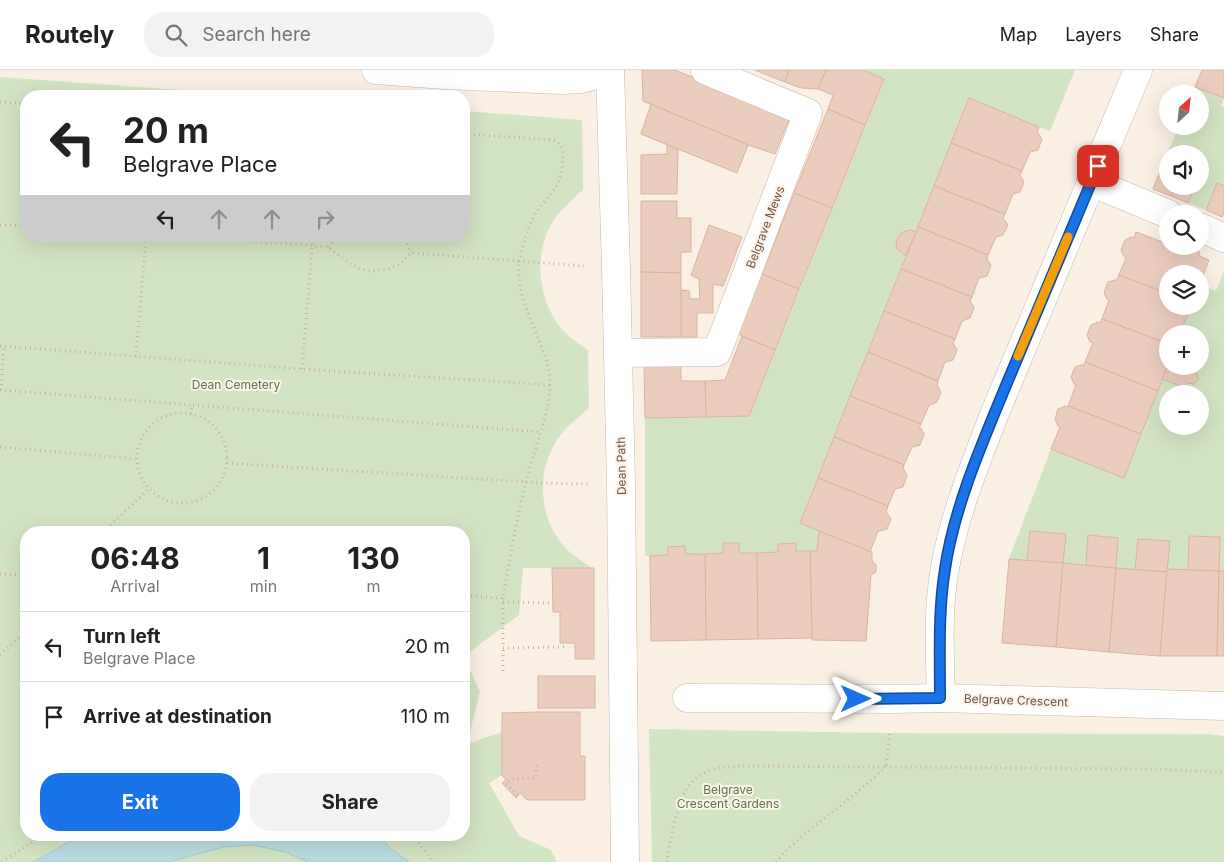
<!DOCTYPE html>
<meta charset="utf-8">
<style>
body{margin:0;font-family:Inter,sans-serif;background:#f2f2f2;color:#222;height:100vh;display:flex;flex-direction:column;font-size:19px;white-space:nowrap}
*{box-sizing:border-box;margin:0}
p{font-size:16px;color:#767676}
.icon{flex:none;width:28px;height:28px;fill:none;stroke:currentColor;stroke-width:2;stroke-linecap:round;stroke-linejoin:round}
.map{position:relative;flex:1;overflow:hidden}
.sheet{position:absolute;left:20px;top:456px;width:450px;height:315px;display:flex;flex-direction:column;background:#fff;border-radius:20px;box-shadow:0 5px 20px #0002}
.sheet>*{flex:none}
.top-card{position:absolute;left:20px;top:20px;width:450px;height:152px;border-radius:20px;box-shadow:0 5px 20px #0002;background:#fff;color:#222;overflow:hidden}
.needle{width:32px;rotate:27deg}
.tools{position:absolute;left:1159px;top:15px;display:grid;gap:10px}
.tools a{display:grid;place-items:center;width:50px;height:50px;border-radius:50%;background:#fff;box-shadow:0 5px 20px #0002;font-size:25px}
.pin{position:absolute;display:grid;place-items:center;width:42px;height:42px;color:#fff;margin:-21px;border-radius:10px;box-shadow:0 2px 8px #0006}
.me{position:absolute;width:55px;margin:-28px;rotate:90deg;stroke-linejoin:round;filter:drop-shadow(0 0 4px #0008)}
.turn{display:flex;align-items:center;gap:18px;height:105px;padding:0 20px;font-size:22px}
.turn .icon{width:65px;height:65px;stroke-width:2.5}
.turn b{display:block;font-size:35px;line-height:42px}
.lanes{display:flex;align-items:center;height:48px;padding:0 20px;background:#0003;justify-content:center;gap:25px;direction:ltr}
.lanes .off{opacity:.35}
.eta{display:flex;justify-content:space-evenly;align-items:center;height:85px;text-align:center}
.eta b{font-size:30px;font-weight:700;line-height:35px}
.action{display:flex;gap:10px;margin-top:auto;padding:10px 20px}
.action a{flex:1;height:58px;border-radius:20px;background:#1a73e8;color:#fff;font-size:20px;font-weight:700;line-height:58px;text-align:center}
.action a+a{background:#f2f2f2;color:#222}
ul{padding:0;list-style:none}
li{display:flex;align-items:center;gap:15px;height:70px;padding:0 20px;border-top:1px solid #e0e0e0}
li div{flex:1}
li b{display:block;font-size:19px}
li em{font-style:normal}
header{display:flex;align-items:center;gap:30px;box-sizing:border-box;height:70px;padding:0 25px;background:#fff;border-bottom:1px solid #e0e0e0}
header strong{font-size:24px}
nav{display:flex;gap:28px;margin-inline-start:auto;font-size:18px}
.search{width:350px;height:45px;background:#f2f2f2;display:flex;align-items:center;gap:12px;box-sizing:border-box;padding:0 18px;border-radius:20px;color:#767676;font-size:19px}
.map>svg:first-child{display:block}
.green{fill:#d3e4c3;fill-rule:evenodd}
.water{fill:#badce0;stroke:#a1ccd0}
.building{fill:#ebcdbe;stroke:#dcb3a0}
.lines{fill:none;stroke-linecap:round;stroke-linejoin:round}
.minor-casing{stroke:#c8b7ab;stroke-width:29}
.path{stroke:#cfb1a1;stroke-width:3;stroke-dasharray:1 4;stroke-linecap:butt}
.minor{stroke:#fff;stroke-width:28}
.route-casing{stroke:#114b97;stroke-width:12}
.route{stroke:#1a73e8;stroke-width:9}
.slow{stroke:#f59e0b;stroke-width:9}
.labels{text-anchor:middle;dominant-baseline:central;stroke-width:4;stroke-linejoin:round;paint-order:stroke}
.street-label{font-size:12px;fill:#6e564c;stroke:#fdf3e8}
.park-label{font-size:12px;fill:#597849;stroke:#fdf3e8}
</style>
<header>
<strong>Routely</strong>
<div class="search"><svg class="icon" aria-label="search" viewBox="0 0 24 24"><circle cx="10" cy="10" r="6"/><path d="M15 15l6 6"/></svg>Search here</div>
<nav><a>Map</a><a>Layers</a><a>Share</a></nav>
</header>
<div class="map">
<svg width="1224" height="792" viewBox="0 0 1224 792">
<rect width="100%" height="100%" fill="#f9efe3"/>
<g class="green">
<path d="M863,0H1075L1050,61L969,29L916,162C903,158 894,164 897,179L902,184L906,185L800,453L819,461L817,481H796L795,473L778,474V482L739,483L723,473V483L645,486V348L749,346L884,9Z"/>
<path d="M0,7L262,26H26V166H464V41L582,50L583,120C571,130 560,140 552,153C533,185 538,230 561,258C568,267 578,273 588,280L589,338C578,348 565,357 557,370C536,401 539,446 562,474C570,484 582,491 592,498H523L519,545L464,586V462H26V765H81L33,792H0Z"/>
<path d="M1195,17L1224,28L1221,36L1224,37V116L1217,113L1206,140L1188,133L1195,116H1200V84H1168L1167,94L1164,92L1179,56H1200V24H1192Z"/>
<path d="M1224,201V501H1219L1220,467L1189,466L1188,500L1167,499L1169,471L1138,469L1135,500L1116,498L1118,468L1088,465L1086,496L1063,493L1065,464L1030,461L1027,491L1009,489L1051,379L1124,408L1162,309L1186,318L1188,313L1193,314L1196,312L1198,307L1197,304L1193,301L1195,296H1200V264H1180L1191,236H1200V215L1216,221ZM1168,324H1200V356H1168Z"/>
<path d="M464,587L480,622L467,674L502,662V705L489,713L519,766L551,780L557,792H409L389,777L379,765H464Z"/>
<path d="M649,659L889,663L1208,664L1224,666V792H652Z"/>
<path d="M253,775L285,782L308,792H169L223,777Z"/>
</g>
<path class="water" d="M81,765H379L389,777L409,792H308L285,782L253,775L223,777L169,792H33Z"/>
<g class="building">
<path d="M642,0H675L790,47L775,84L748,75L643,31Z"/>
<path d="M755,0H789L785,12Z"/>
<path d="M789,0H826L818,19L801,18L785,12Z"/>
<path d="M826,0H863L884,9L865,55L828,39L833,25L818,19Z"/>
<path d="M1202,0H1224V28L1195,17Z"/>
<path d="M969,28L1039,57L1037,62L1042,69L1038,80L1030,82L1022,101L951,73Z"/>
<path d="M651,34L748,75L737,103L641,64Z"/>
<path d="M828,39L865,55L832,138L794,123Z"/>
<path d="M951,73L1022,101L1020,105L1024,112L1020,122L1013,124L1005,144L934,116Z"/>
<path d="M667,74L678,80L677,124H641V85L667,84Z"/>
<path d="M1164,92L1168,94V116H1175L1171,126L1153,119Z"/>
<path d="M1217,113L1224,116V143L1222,147L1206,140Z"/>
<path d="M934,116L1005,144L1003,148L1008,155L1003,165L996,167L988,185L918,157Z"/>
<path d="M1175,116H1195L1188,133L1171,126Z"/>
<path d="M794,123L832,138L799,219L762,204Z"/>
<path d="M641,131H677V148H691V182H681V203L641,202Z"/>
<path d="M709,155L742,167L723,216L713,214V243H697V267H681V220L689,221L690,229H700L699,209L691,205Z"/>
<path d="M918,157L988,185L987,189L991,195L987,206L979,208L972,227L901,199Z"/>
<path d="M911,160L916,162L906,185H904L897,179L896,171L901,163L906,161Z"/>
<path d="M1136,162L1168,174V176H1174L1180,179L1182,176H1194L1197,178L1200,184L1199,186L1209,190L1200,213V204H1168V224L1119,205L1126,188L1124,186L1121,180L1125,170L1131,167L1134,168Z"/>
<path d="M901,199L972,227L970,231L974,238L970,248L962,251L955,269L884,241Z"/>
<path d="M641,202L681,203V267H641Z"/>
<path d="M762,204L799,219L775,280L738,264Z"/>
<path d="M1119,205L1168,224V236H1191L1180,264H1168V274L1102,249L1109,230L1107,229L1104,223L1108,212L1115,210H1117Z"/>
<path d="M884,241L955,269L953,273L957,280L953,290L945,292L938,311L868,282Z"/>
<path d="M1102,249L1168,274V296L1158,321L1085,292L1093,273L1090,272L1087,265L1091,255L1098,252L1100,253Z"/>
<path d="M742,266L775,280L749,346L706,347L705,311L725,310Z"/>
<path d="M868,282L938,311L937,315L941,322L937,332L930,335H929L921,354L850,326Z"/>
<path d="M1085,292L1158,321L1141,364L1068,336L1076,315L1074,314L1071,307L1075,297L1081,295H1084Z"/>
<path d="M681,295V311H705L706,347L645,348L644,296Z"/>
<path d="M1168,296H1195L1193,301L1197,304L1198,307V310L1194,314L1188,313L1186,318L1162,309Z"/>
<path d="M850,326L921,354L919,358H921L924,364L920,375L912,377L904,395L834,367Z"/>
<path d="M1065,336L1067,337L1068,336L1141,364L1124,408L1051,379L1060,357L1058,356L1055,349L1058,339Z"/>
<path d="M834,367L904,395L903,399H904L907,406L903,417L895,419L888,436L818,408Z"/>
<path d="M818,408L888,436L886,442L891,449L887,459L880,461H878L870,482L800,453Z"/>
<path d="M819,461L872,482V491L876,495V502L871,505L866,571L812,570L810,481H817Z"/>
<path d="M1030,461L1066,464L1063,493L1027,491Z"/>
<path d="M1088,465L1118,468L1116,498L1086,496Z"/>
<path d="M1189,466L1220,467L1219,501L1188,500Z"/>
<path d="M1138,469L1170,471L1167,502L1135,500Z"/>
<path d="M723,473H739V483H757L758,569L706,570L705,484L723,483Z"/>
<path d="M796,473V481H810L812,568L758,569L757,483L778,482V474Z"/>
<path d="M685,476V484H705L706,570L651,571L650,486L668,485V477Z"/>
<path d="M1009,489L1063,493L1056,577L1002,573Z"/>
<path d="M1063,493L1116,498L1109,582L1056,577Z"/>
<path d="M552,498H594V589H575V573H560V542H553Z"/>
<path d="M1116,498L1167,502L1160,586L1109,582Z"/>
<path d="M1167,499L1219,501L1217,586H1160Z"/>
<path d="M1219,501H1224V586H1217Z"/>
<rect x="538" y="606" width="57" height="32"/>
<path d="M538,642H580V686H585V730H527L520,723L516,728L502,713L506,710L502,705V643Z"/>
</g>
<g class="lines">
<g class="minor-casing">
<g id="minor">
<path d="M376,0L445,5L561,10L581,9L610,2"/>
<path d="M610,0L616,198L621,414L625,792"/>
<path d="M1091,112L1168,144"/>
<path d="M1200,157L1224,168"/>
<path d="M618,283L717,282L808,43L705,0"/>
<path d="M687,628L893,629L941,628L1224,636"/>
<path d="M941,628C940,585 937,541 945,498C954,445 975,395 994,345L1138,0"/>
</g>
</g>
<g class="path">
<path d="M0,32L26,34"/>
<path d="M464,64L553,70C562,74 563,79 563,88C562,95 562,102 560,108C556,122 541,133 534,146C527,160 523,175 519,191L584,196"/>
<path d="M0,155L26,156"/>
<path d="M181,166L328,177L349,193L361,199L374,201L388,199L400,194L411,183L519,191C516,218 528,243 538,268C544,283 551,298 550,315C549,348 533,380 526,411C516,450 510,489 503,528L464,526"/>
<path d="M400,166L408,176L411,183"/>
<path d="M328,177L339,166"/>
<path d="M0,276L302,299L550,315"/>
<path d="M136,287L146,166"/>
<path d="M302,299L313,166"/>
<path d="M0,320L192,335"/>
<path d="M1,320L4,276"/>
<circle cx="182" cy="388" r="45"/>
<path d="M191,344L192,335L540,362"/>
<path d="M0,377L137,389"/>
<path d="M227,393L543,413L588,414"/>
<path d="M103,462L149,419"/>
<path d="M0,504L26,505"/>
<path d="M503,528V578L564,577"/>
<path d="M503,532L553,533"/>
<path d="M0,585L26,561"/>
<path d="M503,601V578"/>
<path d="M518,725L506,714L511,709L536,708L537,694"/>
<path d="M412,765L434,792"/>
<path d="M2,792L43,765"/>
<path d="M667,792C668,776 678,733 686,720C692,711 701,703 711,700C720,696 732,697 742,696L886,697L890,660"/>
<path d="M776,792C796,768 826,748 850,728C863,718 874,707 886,697L1150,699L1224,702"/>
</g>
<use href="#minor" class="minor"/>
</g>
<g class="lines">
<g class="route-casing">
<path id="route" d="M856,629L940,628C940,585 938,542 945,499C954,437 983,371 1007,313C1037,241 1068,169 1098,96"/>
</g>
<use href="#route" class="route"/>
<path class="slow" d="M1018,286L1068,167"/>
</g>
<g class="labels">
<g class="street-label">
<text transform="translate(765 157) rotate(-69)">Belgrave Mews</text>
<text transform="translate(621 396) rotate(-91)">Dean Path</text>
<text transform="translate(1016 630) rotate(2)">Belgrave Crescent</text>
</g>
<g class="park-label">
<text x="236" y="314">Dean Cemetery</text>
<text x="728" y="719">Belgrave<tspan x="728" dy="14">Crescent Gardens</tspan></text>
</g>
</g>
</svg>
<div class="tools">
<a><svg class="needle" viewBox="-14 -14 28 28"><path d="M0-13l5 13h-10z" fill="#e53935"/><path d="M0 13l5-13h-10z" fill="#767676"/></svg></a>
<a><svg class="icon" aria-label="sound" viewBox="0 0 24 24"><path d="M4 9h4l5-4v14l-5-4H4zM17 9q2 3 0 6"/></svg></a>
<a><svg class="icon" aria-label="search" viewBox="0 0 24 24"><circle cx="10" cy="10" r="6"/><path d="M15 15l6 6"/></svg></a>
<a><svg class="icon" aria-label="layers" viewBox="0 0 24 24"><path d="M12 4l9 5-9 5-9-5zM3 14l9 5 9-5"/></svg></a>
<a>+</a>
<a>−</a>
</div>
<div class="pin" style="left:1098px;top:96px;background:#d93025"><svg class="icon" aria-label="arrive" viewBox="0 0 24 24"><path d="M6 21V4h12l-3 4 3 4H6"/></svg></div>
<svg class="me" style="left:856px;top:629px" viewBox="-20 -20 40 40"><path d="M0-17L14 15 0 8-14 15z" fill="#1a73e8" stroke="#fff" stroke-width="4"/></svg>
<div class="top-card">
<div class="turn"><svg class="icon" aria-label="left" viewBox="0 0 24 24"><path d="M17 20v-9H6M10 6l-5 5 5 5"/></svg><div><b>20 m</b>Belgrave Place</div></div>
<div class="lanes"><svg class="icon" aria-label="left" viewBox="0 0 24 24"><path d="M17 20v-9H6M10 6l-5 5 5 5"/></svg><svg class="icon off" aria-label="ahead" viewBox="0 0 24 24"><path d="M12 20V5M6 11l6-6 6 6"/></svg><svg class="icon off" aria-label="ahead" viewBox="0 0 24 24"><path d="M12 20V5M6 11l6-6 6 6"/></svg><svg class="icon off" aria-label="right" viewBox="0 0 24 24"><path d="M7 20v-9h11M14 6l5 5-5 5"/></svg></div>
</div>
<section class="sheet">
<div class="eta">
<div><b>06:48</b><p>Arrival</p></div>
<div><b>1</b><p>min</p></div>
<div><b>130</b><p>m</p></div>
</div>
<ul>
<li><svg class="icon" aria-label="left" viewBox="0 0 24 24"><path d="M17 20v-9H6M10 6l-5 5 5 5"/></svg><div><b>Turn left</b><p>Belgrave Place</p></div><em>20 m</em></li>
<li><svg class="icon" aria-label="arrive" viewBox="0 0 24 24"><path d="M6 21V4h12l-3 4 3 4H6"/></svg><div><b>Arrive at destination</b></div><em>110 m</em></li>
</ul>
<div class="action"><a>Exit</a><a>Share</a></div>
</section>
</div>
